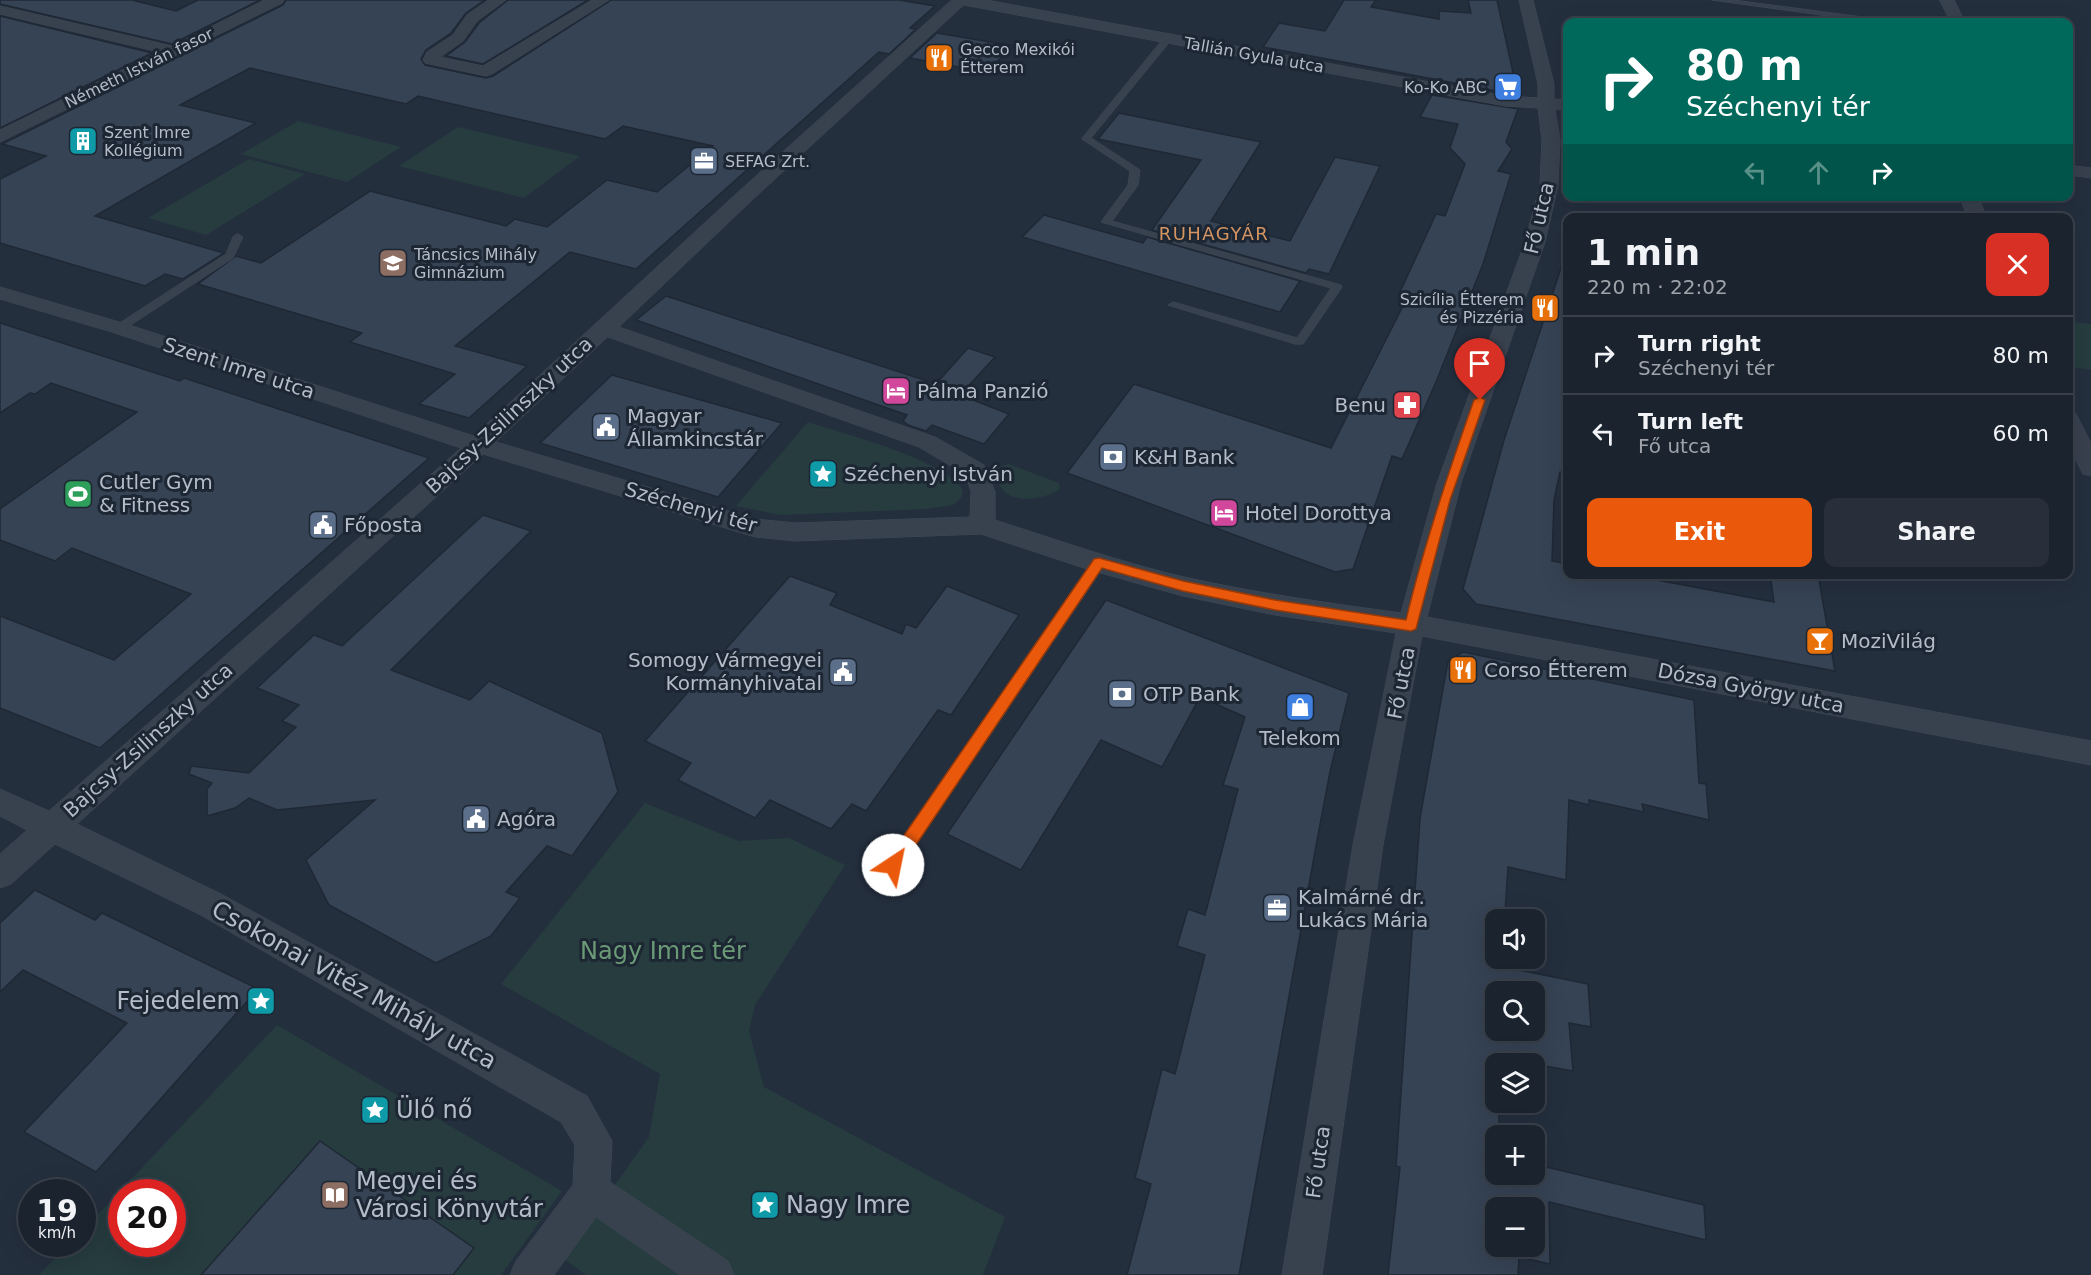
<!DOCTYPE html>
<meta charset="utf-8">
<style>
body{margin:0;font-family:"DejaVu Sans",sans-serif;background:#282f3a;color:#f1f3f6;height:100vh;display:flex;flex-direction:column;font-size:22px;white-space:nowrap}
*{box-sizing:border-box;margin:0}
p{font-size:20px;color:#a0a4aa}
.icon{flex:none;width:33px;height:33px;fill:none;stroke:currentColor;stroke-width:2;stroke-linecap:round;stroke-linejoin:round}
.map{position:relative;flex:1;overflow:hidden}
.sheet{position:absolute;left:1563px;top:213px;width:510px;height:366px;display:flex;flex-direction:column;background:#1b232e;border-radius:12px;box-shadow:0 6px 24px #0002,0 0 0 2px #39404a}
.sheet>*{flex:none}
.guide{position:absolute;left:1563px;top:18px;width:510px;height:183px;border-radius:12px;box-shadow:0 6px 24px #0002,0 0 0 2px #39404a;background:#00695c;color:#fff;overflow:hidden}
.fabs{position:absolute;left:1485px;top:909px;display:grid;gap:12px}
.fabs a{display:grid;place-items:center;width:60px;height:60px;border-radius:12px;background:#1b232e;box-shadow:0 6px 24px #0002,0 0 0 2px #39404a;font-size:30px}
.speed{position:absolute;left:18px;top:1179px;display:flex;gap:12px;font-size:30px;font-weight:700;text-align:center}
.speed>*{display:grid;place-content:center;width:78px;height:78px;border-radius:50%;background:#1b232e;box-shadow:0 6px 24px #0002,0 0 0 2px #39404a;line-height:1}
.speed small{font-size:15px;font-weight:400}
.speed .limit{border:9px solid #d22;background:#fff;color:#111}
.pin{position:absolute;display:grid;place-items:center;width:51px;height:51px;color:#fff;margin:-62px -26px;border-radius:50% 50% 50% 0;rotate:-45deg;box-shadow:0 0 6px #0007}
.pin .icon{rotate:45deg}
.me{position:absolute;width:66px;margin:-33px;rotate:34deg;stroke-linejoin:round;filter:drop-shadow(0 0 4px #0008)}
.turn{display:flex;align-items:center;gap:21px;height:126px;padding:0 24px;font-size:27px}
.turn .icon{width:78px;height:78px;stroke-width:2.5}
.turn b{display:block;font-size:42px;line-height:51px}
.lanes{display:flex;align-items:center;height:57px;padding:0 24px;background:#0003;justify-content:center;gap:30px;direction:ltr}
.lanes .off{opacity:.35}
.round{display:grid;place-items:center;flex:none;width:63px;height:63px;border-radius:12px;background:#282f3a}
.summary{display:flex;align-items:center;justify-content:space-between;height:102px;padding:0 24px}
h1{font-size:36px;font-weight:800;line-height:45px}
.cta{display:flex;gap:12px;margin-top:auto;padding:12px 24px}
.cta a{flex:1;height:69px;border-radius:12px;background:#ea580c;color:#fff;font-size:24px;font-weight:800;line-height:69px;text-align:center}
.cta a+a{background:#282f3a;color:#f1f3f6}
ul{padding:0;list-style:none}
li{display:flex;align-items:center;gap:18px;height:78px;padding:0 24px;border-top:2px solid #39404a}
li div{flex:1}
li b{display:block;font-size:22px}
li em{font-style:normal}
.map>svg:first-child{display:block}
.green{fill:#263c3f;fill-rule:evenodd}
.building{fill:#364354;stroke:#1f2835;stroke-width:1.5;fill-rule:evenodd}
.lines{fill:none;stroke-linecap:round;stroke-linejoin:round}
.lane-casing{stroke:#414a57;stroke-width:1}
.street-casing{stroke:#414a57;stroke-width:1}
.lane{fill:#38414e;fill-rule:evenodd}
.street{fill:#38414e;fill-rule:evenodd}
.route{fill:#ea580c;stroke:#983908;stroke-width:1.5}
.labels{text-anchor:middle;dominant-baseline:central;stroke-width:6;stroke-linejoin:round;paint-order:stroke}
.far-poi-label{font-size:16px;fill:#b4bcc9;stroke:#1d2633;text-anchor:start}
.far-street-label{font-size:16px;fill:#b4bcc9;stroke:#1d2633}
.far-neighbourhood-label{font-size:18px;letter-spacing:1.5px;fill:#d59563;stroke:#1d2633}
.street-label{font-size:20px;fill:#b4bcc9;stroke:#1d2633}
.poi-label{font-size:20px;fill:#b4bcc9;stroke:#1d2633;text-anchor:start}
.near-park-label{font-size:24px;fill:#6b9a76;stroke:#1d2633}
.near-street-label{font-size:24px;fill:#b4bcc9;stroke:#1d2633}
.near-poi-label{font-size:24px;fill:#b4bcc9;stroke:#1d2633;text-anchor:start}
</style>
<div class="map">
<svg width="2091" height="1275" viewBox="0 0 2091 1275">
<rect width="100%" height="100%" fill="#242f3e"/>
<g class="green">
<path d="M298,121L401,147L347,182L241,154Z"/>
<path d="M458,127L580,156L524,198L399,166Z"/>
<path d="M249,159L305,174L206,235L148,218Z"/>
<path d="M2069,321L2091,324V370L2071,367L2069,362Z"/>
<path d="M808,422C846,435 942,458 963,490L961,498L953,505L927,509L781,515L736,506Z"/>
<path d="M1009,464L1059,483L1060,489C1046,499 1013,505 1001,488C999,484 997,478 996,474L999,467Z"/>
<path d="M645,803L739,841L789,838L845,865L755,1005L749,1031L764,1087L1005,1217L983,1275H586L563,1258L649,1137L660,1074L501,984Z"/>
<path d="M277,1025L562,1191L501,1275H39L69,1244H82L83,1230ZM122,1192H172V1244H122Z"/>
</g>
<g class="building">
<path d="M0,0H132L176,11L198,0H260L172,44L0,4Z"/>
<path d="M286,0H485L466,13L451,33L426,50L421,59L425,65L486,78L493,76L611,0H899L935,6L910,28L916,29L889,54L879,52L636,269L570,252L455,346L527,366L469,418L419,404L455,374L350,342L362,333L198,284L236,256L261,263L370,191L506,226L515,219L547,227L607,180L657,192L713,146L623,126L605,139L418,96L406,104L250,68L180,105L256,123L95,216L224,253L183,279L165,274L145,286L0,243V179L46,156L2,144L283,5Z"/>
<path d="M508,0H588L483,64L446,56L465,42L479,23Z"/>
<path d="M1344,0H1376L1371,7L1439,19V11L1471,13L1468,0H1497L1518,95L1263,47L1279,23L1325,31Z"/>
<path d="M0,16L152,53L0,128Z"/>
<path d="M937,33L1014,46L985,72L910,58Z"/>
<path d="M1432,95L1518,109L1506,142L1512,149L1498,171L1511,174L1483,264L1436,382L1402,459L1392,456L1353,569L1335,572L1067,473L1134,384L1331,448L1409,294L1400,292L1436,214L1445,216L1465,164L1450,148L1458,124L1420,117Z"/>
<path d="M1119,113L1261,142L1211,221L1290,241L1335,157L1380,166L1329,274L1309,269L1306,273L1152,230L1201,160L1098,139Z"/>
<path d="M1044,215L1143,243L1147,237L1300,281L1280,312L1022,237Z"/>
<path d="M1562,265L1568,266V473L1560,472L1554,500L1552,561L1568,564V574H1625L1774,602L1770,574H1818L1835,671L1476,604L1463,589L1504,440Z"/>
<path d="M666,296L936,384L968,348L995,357L960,395L1009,414L984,444L932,425L926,431L908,425L903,421L907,415L636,320Z"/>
<path d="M0,323L180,381L184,378L429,458L100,748L0,708V616L114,660L191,594L72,548L55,561L0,540V509L137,412L51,383L35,394L30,393L0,413Z"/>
<path d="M612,375L722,406L782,423L718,497L540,443Z"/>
<path d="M483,515L531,531L391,670L470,700L489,681L602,733L618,792L572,856L547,846L506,892L520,898L491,936L436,963L329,905L306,860L375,800L277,810L249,798L235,808L207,816V789L212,783L189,774L191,766L249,773L296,727L282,721L299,705L257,688L314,635L342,646Z"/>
<path d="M790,576L837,593L830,605L902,634L906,624L916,628L947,586L1019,615L951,715L938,710L866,811L852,804L831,829L770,800L755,818L678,780L691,763L645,741Z"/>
<path d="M1106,600L1349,693L1330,772L1316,846L1239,1275H1127L1151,1184L1135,1178L1162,1069L1175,1074L1205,955L1177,946L1188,909L1205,915L1238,789L1223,785L1245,717L1200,697L1162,767L1101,740L1021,870L947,834Z"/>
<path d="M1463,652L1694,700L1699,783L1706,784L1709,820L1642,804L1644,812L1589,800V805L1569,800L1566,880L1508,867L1505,913L1491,910L1489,964L1588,984L1591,1027L1569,1023L1573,1071L1500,1058V1064H1496V1102H1499V1136H1496V1174H1534V1164L1704,1205L1706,1240L1549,1202L1550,1264L1519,1257L1518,1275H1388L1400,1167L1396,1166L1420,818L1448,661ZM1496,992H1534V1030H1496ZM1496,1208H1534V1246H1496Z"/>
<path d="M35,890L95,920L102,913L258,989L96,1172L24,1132L127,1023L23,970L0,992V923Z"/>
<path d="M320,1141L474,1248L453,1275H201Z"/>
</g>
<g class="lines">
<g class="lane-casing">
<g id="lane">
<path d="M1712,0H1733L1886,20L1890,22H1872Z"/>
<path d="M1165,37L1172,39L1091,138L1140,170L1138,185L1112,221L1341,285L1342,287L1303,344H1295L1168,305L1173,302L1177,303L1297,338L1331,288L1101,222L1128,185L1130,171L1082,139Z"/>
<path d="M238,234L243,237L233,258L123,330H115V326L226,254L233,237Z"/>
<path d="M1099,558L1105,563L1104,566L899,870L893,872L887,870L885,865L887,860L1094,560Z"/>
</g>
</g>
<g class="street-casing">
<g id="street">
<path d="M265,0H284L282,3L0,142V130L159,52L0,14V6L172,46Z"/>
<path d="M489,0H506L477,21L463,41L440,57L483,66L592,0H609L492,74L486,76L425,63L423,60L427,52L453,35L467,15Z"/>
<path d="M952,0H986L1505,96L1538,98V84L1519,0H1533L1554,84V99L1568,100V110L1555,109L1560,140L1558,185L1545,242L1461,483L1427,617L2091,741V765L1422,636L1383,845L1322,1275H1282L1353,845L1396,633L1275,615L1183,596L1090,570L981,534L795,541L755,537L483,454L77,824L221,894L587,1096L612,1141L610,1182L728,1261L734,1275H680L596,1217L554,1275H510L516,1261L573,1185L575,1145L561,1122L199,914L55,844L11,884L0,888V854L27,830L0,816V789L49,811L461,448L112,332L0,299V287L126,324L474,436L736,194ZM964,5L1505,106L1538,108L1542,140L1540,185L1525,242L1437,483L1401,613C1328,603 1255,593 1184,577C1120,562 1057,540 995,520V492L984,465L935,437L619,327L750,202ZM608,337L919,447L966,475L971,492L970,517L795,523L755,519L496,442Z"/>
<path d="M1940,0H1954L1965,22H1951Z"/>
<path d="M2068,165L2091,168V178L2068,175Z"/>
<path d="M1960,196H1978L1987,218H1968Z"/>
<path d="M2068,412L2076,414L2091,443V476L2083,474L2068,445Z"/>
</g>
</g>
<use href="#lane" class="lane"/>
<use href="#street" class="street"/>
</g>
<path class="route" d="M1480,397L1485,400L1450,500L1416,629L1411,631L1275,610L1183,591L1102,568L899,870L893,872L887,870L885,865L887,860L1094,559L1099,558L1183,581L1275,600L1406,620C1424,545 1448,473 1474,400Z"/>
<defs>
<g id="restaurant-square" transform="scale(1.5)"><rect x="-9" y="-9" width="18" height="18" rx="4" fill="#e8710a" stroke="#1d2633"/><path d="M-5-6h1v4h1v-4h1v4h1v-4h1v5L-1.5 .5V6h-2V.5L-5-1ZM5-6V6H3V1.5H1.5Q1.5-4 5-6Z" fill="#fff"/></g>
<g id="supermarket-square" transform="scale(1.5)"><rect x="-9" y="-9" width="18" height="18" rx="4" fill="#3f7fe0" stroke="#1d2633"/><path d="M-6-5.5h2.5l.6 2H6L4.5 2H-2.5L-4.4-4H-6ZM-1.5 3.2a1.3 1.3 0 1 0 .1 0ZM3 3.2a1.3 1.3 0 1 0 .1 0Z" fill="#fff"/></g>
<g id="building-square" transform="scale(1.5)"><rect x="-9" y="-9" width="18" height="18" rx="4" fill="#0f9aa8" stroke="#1d2633"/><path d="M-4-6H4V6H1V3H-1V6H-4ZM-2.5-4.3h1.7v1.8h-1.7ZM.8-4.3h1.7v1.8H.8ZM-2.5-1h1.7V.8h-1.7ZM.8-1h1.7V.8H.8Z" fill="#fff"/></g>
<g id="office-square" transform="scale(1.5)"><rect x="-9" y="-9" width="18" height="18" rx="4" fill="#5c6f8a" stroke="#1d2633"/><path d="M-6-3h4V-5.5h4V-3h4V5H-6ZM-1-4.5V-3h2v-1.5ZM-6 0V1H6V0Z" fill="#fff"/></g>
<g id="school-square" transform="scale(1.5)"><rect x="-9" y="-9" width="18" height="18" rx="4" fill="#8d6e63" stroke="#1d2633"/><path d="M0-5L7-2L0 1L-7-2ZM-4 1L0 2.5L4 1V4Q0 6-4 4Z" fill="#fff"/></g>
<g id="hotel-square" transform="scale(1.5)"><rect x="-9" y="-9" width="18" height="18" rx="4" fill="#d1479c" stroke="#1d2633"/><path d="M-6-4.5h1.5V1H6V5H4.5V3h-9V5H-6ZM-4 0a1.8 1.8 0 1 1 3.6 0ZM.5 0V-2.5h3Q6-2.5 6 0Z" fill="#fff"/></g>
<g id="pharmacy-square" transform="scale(1.5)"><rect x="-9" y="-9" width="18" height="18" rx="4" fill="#e0444e" stroke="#1d2633"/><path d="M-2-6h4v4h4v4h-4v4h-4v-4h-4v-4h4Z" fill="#fff"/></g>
<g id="civic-square" transform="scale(1.5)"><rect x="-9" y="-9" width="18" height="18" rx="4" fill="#5c6f8a" stroke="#1d2633"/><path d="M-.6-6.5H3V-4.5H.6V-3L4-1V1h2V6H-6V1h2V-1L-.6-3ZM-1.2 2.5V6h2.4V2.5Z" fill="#fff"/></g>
<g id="bank-square" transform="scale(1.5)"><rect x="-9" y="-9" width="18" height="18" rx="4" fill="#5c6f8a" stroke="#1d2633"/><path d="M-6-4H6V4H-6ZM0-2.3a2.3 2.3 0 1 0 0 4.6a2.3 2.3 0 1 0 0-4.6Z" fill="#fff"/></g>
<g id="sight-square" transform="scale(1.5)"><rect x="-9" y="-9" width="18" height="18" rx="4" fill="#0f9aa8" stroke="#1d2633"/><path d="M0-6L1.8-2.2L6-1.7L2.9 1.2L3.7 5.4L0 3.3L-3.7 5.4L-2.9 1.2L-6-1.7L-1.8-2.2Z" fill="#fff"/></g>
<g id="stadium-square" transform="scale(1.5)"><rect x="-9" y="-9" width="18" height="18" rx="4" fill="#2e9e5b" stroke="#1d2633"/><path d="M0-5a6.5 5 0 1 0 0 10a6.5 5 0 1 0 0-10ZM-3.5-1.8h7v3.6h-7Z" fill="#fff"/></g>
<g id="bar-square" transform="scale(1.5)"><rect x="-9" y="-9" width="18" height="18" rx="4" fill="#e8710a" stroke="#1d2633"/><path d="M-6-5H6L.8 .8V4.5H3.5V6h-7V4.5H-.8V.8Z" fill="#fff"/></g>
<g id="shop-square" transform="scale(1.5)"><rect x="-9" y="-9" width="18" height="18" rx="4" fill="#3f7fe0" stroke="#1d2633"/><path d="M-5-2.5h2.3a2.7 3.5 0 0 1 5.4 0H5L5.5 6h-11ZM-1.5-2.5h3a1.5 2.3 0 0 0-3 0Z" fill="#fff"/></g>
<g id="library-square" transform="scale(1.5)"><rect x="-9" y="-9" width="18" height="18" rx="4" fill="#8d6e63" stroke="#1d2633"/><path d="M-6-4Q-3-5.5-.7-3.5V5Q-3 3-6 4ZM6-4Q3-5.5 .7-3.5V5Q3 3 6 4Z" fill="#fff"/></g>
</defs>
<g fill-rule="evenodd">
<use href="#restaurant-square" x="939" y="58"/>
<use href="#supermarket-square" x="1508" y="87"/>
<use href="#building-square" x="83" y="141"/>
<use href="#office-square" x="704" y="161"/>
<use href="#school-square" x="393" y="263"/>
<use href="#restaurant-square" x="1545" y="308"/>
<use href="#hotel-square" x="896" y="391"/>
<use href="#pharmacy-square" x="1407" y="405"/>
<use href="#civic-square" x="606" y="427"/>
<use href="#bank-square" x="1113" y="457"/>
<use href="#sight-square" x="823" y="474"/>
<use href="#stadium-square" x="78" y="494"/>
<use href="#hotel-square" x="1224" y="513"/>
<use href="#civic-square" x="323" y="525"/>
<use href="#bar-square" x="1820" y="641"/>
<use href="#restaurant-square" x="1463" y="670"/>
<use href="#civic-square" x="843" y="672"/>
<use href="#bank-square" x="1122" y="694"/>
<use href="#shop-square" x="1300" y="707"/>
<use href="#civic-square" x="476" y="819"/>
<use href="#office-square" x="1277" y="908"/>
<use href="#sight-square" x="261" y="1001"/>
<use href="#sight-square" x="375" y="1110"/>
<use href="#library-square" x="335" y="1195"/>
<use href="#sight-square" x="765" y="1205"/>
</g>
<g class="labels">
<g class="far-poi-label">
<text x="960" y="49">Gecco Mexikói<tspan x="960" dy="18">Étterem</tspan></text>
<text x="1487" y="87" text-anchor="end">Ko-Ko ABC</text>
<text x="104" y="132">Szent Imre<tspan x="104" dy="18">Kollégium</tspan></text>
<text x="725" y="161">SEFAG Zrt.</text>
<text x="414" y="254">Táncsics Mihály<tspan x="414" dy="18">Gimnázium</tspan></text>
<text x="1524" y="299" text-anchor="end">Szicília Étterem<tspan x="1524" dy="18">és Pizzéria</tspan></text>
</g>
<g class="far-street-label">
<text transform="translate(1254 55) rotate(10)">Tallián Gyula utca</text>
<text transform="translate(139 68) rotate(-26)">Németh István fasor</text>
</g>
<g class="far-neighbourhood-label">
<text x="1214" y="233">RUHAGYÁR</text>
</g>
<g class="street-label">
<text transform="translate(1539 218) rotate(-77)">Fő utca</text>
<text transform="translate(239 368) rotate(18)">Szent Imre utca</text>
<text transform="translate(509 415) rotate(-43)">Bajcsy-Zsilinszky utca</text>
<text transform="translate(691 507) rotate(16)">Széchenyi tér</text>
<text transform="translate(1401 683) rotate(-79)">Fő utca</text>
<text transform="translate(1751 688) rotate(11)">Dózsa György utca</text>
<text transform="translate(148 740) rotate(-42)">Bajcsy-Zsilinszky utca</text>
<text transform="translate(1318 1162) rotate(-82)">Fő utca</text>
</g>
<g class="poi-label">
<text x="917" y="391">Pálma Panzió</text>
<text x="1386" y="405" text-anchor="end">Benu</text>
<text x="627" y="416">Magyar<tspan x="627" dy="23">Államkincstár</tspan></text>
<text x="1134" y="457">K&amp;H Bank</text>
<text x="844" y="474">Széchenyi István</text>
<text x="99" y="482">Cutler Gym<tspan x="99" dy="23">&amp; Fitness</tspan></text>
<text x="1245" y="513">Hotel Dorottya</text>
<text x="344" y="525">Főposta</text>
<text x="1841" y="641">MoziVilág</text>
<text x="822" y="660" text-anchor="end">Somogy Vármegyei<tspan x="822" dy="23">Kormányhivatal</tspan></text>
<text x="1484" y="670">Corso Étterem</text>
<text x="1143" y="694">OTP Bank</text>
<text x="1300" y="738" text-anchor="middle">Telekom</text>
<text x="497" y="819">Agóra</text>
<text x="1298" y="897">Kalmárné dr.<tspan x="1298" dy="23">Lukács Mária</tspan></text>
</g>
<g class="near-park-label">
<text x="663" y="951">Nagy Imre tér</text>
</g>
<g class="near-street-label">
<text transform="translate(354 985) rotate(29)">Csokonai Vitéz Mihály utca</text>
</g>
<g class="near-poi-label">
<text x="240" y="1001" text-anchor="end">Fejedelem</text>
<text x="396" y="1110">Ülő nő</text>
<text x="356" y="1181">Megyei és<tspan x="356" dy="28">Városi Könyvtár</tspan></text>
<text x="786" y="1205">Nagy Imre</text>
</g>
</g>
</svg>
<div class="fabs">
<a><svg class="icon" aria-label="sound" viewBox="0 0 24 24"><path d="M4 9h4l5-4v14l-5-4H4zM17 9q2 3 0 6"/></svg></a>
<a><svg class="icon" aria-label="search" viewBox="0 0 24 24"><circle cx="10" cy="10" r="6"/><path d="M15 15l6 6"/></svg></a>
<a><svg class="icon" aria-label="layers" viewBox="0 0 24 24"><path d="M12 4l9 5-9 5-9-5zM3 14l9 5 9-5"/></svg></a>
<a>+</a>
<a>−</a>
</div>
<div class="speed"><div>19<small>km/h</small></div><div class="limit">20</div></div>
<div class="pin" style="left:1480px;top:400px;background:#d93025"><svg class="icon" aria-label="arrive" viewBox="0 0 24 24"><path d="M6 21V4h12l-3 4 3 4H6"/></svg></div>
<svg class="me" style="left:893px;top:865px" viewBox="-20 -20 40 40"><circle r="19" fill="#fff"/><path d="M0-13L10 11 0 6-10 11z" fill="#ea580c"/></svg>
<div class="guide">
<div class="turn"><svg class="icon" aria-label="right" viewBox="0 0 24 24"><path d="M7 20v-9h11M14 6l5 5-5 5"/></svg><div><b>80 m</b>Széchenyi tér</div></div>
<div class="lanes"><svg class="icon off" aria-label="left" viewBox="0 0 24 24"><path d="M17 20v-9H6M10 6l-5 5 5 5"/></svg><svg class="icon off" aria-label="ahead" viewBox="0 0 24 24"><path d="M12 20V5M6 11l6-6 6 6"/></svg><svg class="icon" aria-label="right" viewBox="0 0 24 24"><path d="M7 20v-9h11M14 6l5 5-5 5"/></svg></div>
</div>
<section class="sheet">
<div class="summary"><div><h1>1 min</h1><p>220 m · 22:02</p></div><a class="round" style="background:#d93025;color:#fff"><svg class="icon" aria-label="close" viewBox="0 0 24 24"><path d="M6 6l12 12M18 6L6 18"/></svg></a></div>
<ul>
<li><svg class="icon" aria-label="right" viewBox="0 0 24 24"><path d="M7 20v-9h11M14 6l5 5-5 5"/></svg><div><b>Turn right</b><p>Széchenyi tér</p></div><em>80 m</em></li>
<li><svg class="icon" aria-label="left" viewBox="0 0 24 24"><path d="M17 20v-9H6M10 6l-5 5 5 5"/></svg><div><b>Turn left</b><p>Fő utca</p></div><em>60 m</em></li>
</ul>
<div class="cta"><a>Exit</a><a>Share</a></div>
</section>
</div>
